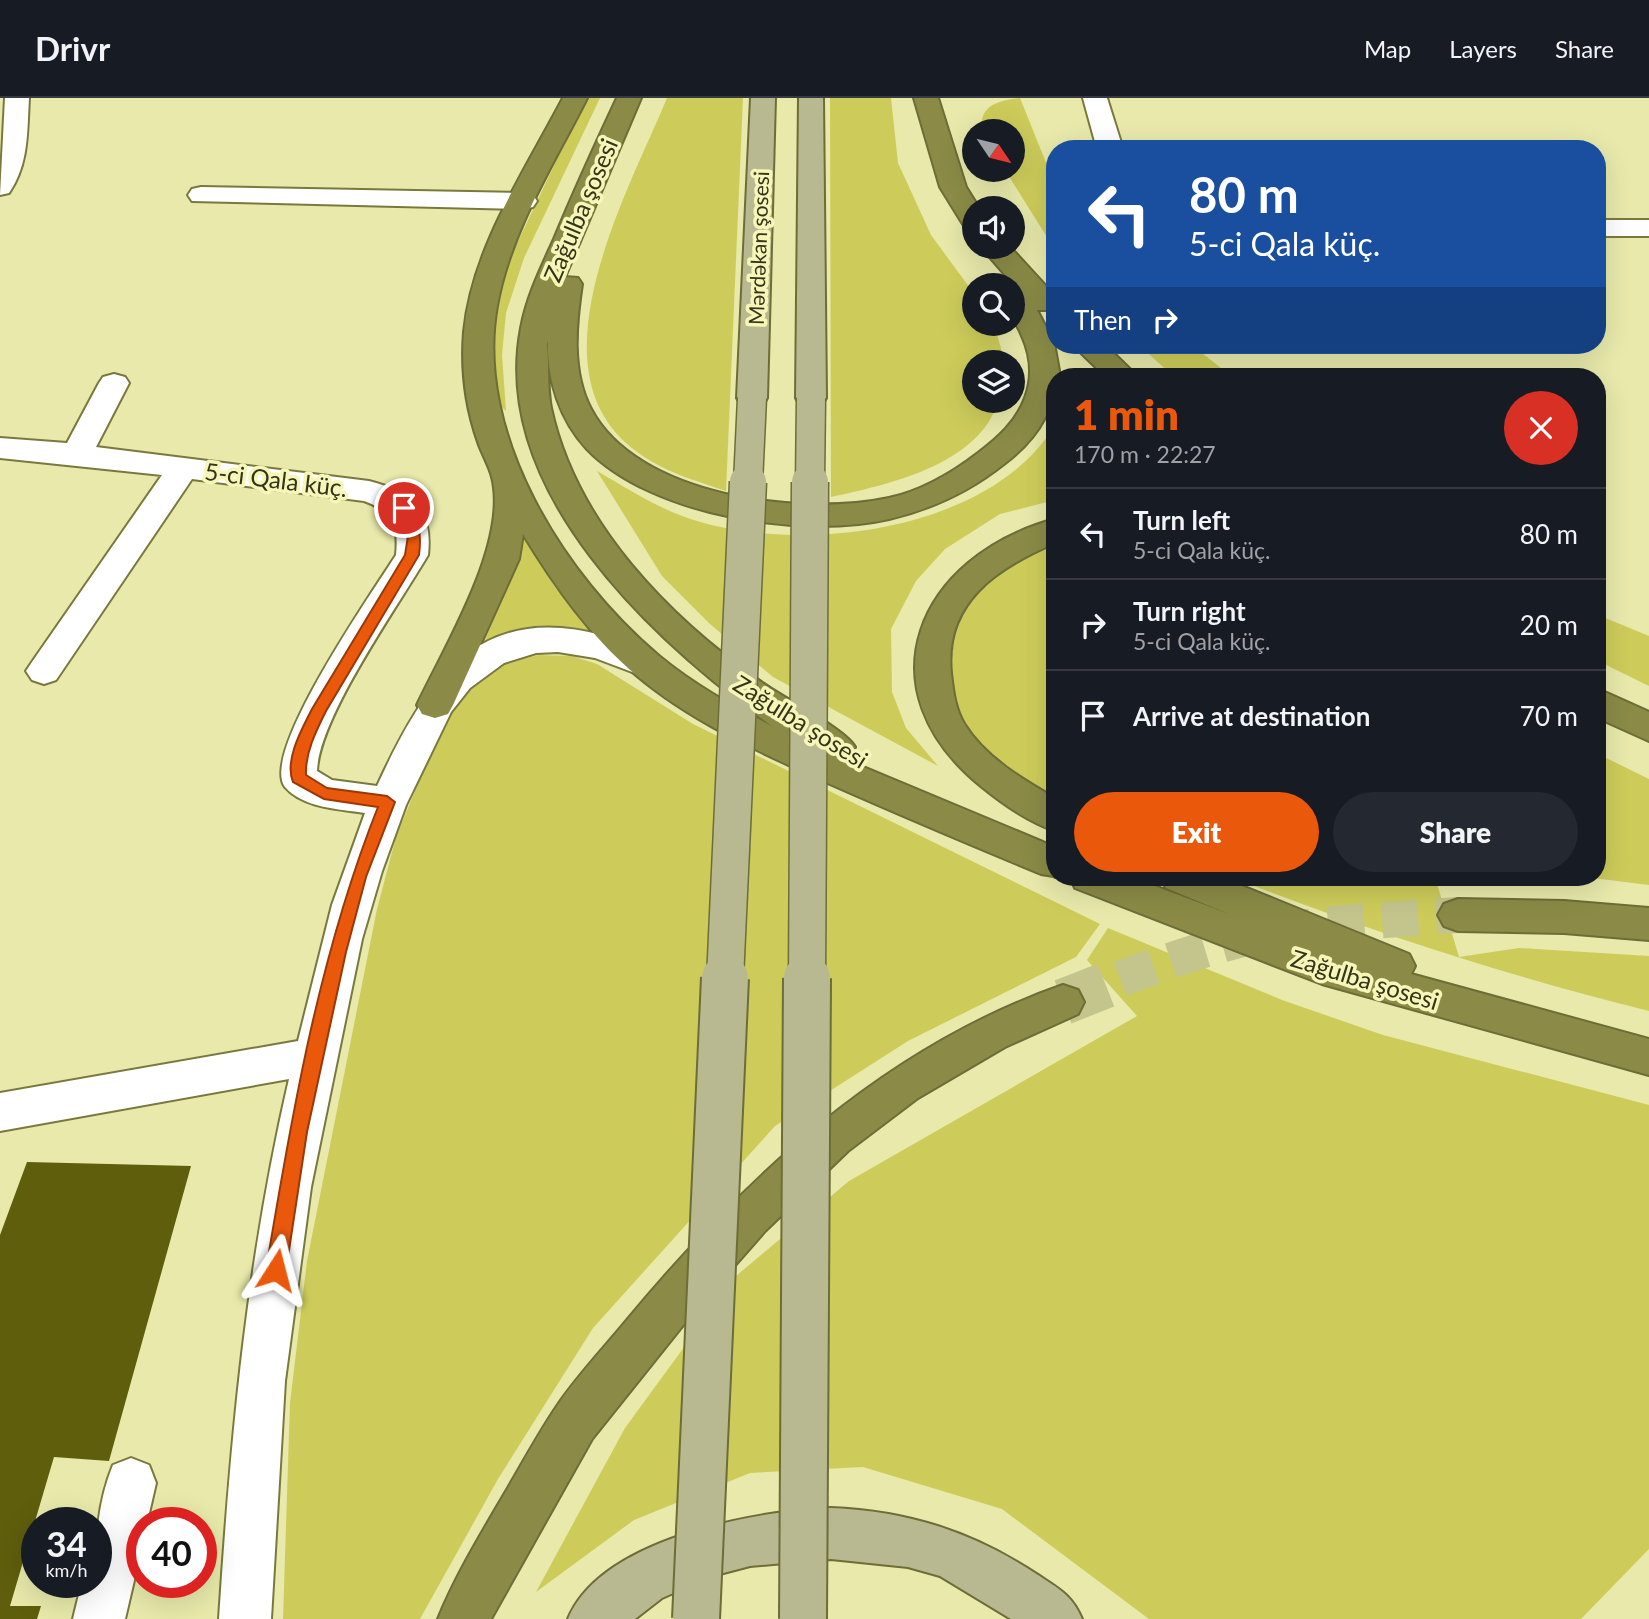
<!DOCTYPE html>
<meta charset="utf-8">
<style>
body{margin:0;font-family:Lato,sans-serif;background:#242831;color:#f1f3f6;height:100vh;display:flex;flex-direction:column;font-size:26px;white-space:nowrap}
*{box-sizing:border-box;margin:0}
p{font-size:23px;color:#9ea1a6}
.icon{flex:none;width:38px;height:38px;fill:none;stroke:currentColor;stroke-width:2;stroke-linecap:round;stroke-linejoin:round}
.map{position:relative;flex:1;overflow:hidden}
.panel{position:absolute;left:1046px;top:270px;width:560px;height:518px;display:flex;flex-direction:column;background:#171b24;border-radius:28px;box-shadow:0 7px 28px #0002}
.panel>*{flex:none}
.banner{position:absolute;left:1046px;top:42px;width:560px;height:214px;border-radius:28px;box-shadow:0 7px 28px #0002;background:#1a4fa0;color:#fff;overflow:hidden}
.needle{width:46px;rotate:125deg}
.fabs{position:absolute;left:962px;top:21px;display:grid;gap:14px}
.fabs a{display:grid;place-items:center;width:63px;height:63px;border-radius:50%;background:#171b24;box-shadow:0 7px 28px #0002;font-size:35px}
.speed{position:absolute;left:21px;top:1409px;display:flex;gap:14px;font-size:35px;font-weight:700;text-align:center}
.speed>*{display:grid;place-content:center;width:91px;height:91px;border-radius:50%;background:#171b24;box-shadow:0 7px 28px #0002;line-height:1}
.speed small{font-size:18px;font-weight:400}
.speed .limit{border:10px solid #d22;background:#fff;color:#111}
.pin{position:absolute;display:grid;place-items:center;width:60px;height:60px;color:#fff;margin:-30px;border:4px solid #fff;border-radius:50%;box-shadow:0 2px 7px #0007}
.me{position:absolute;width:77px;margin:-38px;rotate:9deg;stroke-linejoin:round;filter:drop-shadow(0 0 5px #0008)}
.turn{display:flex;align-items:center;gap:24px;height:147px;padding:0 28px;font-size:32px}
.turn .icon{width:91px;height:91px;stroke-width:2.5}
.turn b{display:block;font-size:49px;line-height:60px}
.then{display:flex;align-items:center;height:66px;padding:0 28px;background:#0003;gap:14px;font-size:26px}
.round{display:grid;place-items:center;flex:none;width:74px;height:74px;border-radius:37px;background:#242831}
.overview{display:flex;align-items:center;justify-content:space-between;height:119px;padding:0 28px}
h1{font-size:42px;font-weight:800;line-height:52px;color:#ea580c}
.primary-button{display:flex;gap:14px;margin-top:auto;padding:14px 28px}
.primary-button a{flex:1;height:80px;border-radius:42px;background:#ea580c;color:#fff;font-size:28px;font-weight:800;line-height:80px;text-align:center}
.primary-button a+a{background:#242831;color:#f1f3f6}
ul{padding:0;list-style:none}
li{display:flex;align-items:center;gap:21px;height:91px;padding:0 28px;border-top:2px solid #363941}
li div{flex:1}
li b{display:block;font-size:26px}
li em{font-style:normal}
header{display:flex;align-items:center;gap:42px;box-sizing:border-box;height:98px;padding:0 35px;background:#171b24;border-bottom:2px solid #363941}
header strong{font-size:33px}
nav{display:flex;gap:38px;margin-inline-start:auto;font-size:24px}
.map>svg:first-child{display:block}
.green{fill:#cdcc5a}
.building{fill:#5f5e0c}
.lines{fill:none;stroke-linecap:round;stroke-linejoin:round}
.highway-tunnel-far1{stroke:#c4c58d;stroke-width:36;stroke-dasharray:36 18;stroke-linecap:butt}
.highway-tunnel{stroke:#c4c58d;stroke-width:46;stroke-dasharray:46 23;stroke-linecap:butt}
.minor-casing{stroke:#79793e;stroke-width:4}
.major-casing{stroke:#6d6d38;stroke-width:4}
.highway-casing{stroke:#6d6d38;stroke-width:4}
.minor{fill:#fff;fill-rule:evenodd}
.major{fill:#b9b991;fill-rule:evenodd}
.highway{fill:#8b8b47;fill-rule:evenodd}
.major-bridge-far2-casing{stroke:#6d6d38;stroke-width:31;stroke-linecap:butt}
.major-bridge-far1-casing{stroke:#6d6d38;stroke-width:39;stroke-linecap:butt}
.major-bridge-casing{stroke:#6d6d38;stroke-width:50;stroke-linecap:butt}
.major-bridge-far2{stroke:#b9b991;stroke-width:28}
.major-bridge-far1{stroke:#b9b991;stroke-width:36}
.major-bridge{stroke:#b9b991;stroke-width:46}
.route{fill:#ea580c;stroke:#983908;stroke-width:2}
.labels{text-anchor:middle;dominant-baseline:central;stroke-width:7;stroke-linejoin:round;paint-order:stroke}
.far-street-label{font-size:21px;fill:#34341b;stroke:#f5f6b7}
.street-label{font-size:24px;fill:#34341b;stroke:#f5f6b7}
</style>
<header>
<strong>Drivr</strong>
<nav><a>Map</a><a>Layers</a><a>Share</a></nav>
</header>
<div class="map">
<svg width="1649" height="1521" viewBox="0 0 1649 1521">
<rect width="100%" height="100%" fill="#e8e9aa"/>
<g class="green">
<path d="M586,0H600L524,160L506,215L502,257L506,313L494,302L491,216L511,158Z"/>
<path d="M667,0H743L726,393C690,381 655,371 626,345C533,262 630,90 667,0Z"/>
<path d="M830,0H891L898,65L931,137L975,197V226H994L1005,264H975V303H998C980,367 886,387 831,399Z"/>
<path d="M1020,0L1055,87V152L1005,72H1013V33H982C979,7 997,3 1020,0Z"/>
<path d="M1139,247H1192L1231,278H1173Z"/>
<path d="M1055,327V402L1000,416L945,451L916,483L891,531L892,594L906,630L938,668L773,579L710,526L662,478L597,373C630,392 660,412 697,423C806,456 991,433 1055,327Z"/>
<path d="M525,440L555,489L598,540C552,525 526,527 482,550Z"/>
<path d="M1055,447V704C1011,681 957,636 948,584C946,576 950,565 952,557C954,542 958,526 966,512C980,486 1027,455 1055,447Z"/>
<path d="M1598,517L1649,538V588L1598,563Z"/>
<path d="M539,557L572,558L597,566L693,626L1100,826L1076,859L908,943L775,1028L593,1230L498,1381L420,1521H283L290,1305L307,1163L377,811L396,739L440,632L470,588L508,564Z"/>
<path d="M1598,656L1649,681V787L1593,780L1506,779H1598Z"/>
<path d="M1231,779H1435L1459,859L1519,850L1649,858V913C1507,878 1367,832 1231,779Z"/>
<path d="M1108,830L1282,902L1383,937L1649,1007V1451L1581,1521H1149L1002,1411L863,1369L750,1375L634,1422L536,1494L625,1330L736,1178L849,1083L1137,918L1087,862Z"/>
</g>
<path class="building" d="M27,1064L191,1068L109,1363L54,1359L10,1508H41L37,1521H0V1137Z"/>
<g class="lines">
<path class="highway-tunnel-far1" d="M1120,881C1165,864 1211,848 1259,837C1324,824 1392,822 1458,817"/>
<path class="highway-tunnel" d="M1063,904L1124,880"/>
<g class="minor-casing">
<g id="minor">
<path d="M5,0H29C27,33 29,66 9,95L0,97Z"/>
<path d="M1083,0H1107L1123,51H1097Z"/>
<path d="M201,89L524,95L533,97L537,103L533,109L524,111L192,103L188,97L192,91Z"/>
<rect x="1598" y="122" width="51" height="16"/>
<path d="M114,276L125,279L129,285L96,349L369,383C412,394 433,410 428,457C398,508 319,619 317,673L332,682L377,688C424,586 476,502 605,538C624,544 655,550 665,568L660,577L648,580L595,560L558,554L536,555L504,565L470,590L451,614L406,707L382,773L362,841L311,1089L285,1283L271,1521H219C231,1335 247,1163 289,981L0,1033V995L298,943L332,807L365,715C339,711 303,710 285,689C259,656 374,492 396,457C399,428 393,413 364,403L192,381L56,582L44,586L32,582L26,573L32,564L162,377L0,360V340L67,345L99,285L103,279Z"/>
<path d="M131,1360L149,1367L156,1385L147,1424H142V1448L125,1521H73L82,1484H96C96,1442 97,1406 113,1367Z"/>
</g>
</g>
<g class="major-casing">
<g id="major">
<path d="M751,0H775L767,300L763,307L752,309L741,307L737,300Z"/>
<path d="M799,0H823L826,300L822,307L811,309L800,307L796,300Z"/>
<path d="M831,1410C908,1413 973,1434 1038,1477C1059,1491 1072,1497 1082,1521H1011L940,1478L908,1469L831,1461L750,1468L712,1478L662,1500L635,1521H568C601,1441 754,1413 831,1410Z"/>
</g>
</g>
<g class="highway-casing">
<g id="highway">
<path d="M563,0H587C554,66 510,134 497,208C474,336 564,478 659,558C694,587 732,608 772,628C654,543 490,393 521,230C527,198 541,170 554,141C574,93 595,47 617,0H641L565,179L578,180L582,186C576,226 571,273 591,311C637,399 801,419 889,400C921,393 952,375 978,355C998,340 1016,324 1025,300C1033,279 1031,258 1022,238C1020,232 1015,225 1013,219C1011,209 1013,197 1013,187H1010H1014L981,149H1010L1055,198V212H1037L1054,245L1060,278H1055C1055,315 1033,344 1004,366C970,393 932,411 889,421C802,441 652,418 587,351C560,322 547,282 548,243L547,246C549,267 547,290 551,310C576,426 670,521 764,586C785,601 845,631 855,649L850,659L844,661L1055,749V779H1060L1041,776C971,747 900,717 830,686C762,655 693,625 636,577C590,538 554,487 523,436L519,461L453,607L448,616L435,620L422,616L417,607C445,548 509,444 492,379C489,367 482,356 478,344C466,310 461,271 464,234C472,150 525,73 563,0Z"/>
<path d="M914,0H938L966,89L979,110H975V133L966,131L940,89Z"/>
<path d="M1073,247H1105L1137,278H1105Z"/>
<path d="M1055,421V445C997,470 944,504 951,575C953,592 955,612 965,627C985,659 1023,682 1055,700V733C1029,724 1004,707 982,689C860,591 917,459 1055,421Z"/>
<path d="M1598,591L1649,614V643L1598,620Z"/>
<path d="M1070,779H1131L1229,816L1166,790L1161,779H1220L1409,856L1415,868L1411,876L1649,941V977L1322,886L1075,790Z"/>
<path d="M1458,801L1564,803L1649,810V842L1564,835L1458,833L1444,828L1438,817L1444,806Z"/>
<path d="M1063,887L1078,892L1084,904L1078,916L1005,949L918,1000L848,1053L765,1133L688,1221L592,1341L491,1521H438C456,1477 481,1436 505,1395C522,1366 538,1336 557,1308C577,1278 604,1250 627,1222C746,1079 885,949 1063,887Z"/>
</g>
</g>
<use href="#minor" class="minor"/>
<use href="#major" class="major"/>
<use href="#highway" class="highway"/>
<g class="major-bridge-far2-casing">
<g id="major-bridge-far2">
<path d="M748,385L752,300"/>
<path d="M810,385L811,300"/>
</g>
</g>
<g class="major-bridge-far1-casing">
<g id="major-bridge-far1">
<path d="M725,881L748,384"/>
<path d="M807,881L810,384"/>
</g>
</g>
<g class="major-bridge-casing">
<g id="major-bridge">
<path d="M696,1521L725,880"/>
<path d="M803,1521L807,880"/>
</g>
</g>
<use href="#major-bridge-far2" class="major-bridge-far2"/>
<use href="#major-bridge-far1" class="major-bridge-far1"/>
<use href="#major-bridge" class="major-bridge"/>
</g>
<path class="route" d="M404,405C421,412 421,442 419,457L326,613C316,633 305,655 306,677L327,690L387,698L395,704L366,779L346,854L307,1034L286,1172L283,1178L276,1181L269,1178L266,1172C292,1015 319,857 378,709L324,701L293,684C284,662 302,631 312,611L405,457L408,438L398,410Z"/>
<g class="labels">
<g class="far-street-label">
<text transform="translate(758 150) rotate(-88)">Mərdəkan şosesi</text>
</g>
<g class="street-label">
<text transform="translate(580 112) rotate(-67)">Zağulba şosesi</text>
<text transform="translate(276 381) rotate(7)">5-ci Qala küç.</text>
<text transform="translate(801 623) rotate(32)">Zağulba şosesi</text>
<text transform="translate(1365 881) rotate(17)">Zağulba şosesi</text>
</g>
</g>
</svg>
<div class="fabs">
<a><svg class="needle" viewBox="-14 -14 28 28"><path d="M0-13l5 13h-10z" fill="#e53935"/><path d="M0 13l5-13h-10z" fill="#9ea1a6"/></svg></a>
<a><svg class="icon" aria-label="sound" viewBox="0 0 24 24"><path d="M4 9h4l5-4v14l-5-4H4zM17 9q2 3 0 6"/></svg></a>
<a><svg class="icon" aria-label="search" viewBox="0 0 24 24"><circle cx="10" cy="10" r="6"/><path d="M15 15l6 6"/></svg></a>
<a><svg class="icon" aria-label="layers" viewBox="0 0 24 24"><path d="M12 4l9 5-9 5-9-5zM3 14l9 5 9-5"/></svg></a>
</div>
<div class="speed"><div>34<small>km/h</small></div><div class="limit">40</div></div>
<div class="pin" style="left:404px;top:410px;background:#d93025"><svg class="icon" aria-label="arrive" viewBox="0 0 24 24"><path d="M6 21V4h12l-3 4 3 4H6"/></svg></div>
<svg class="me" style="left:276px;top:1172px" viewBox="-20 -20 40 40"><path d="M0-17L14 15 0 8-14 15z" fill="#ea580c" stroke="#fff" stroke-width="4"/></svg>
<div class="banner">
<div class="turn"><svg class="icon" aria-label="left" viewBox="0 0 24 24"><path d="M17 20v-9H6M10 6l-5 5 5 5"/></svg><div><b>80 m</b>5-ci Qala küç.</div></div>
<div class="then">Then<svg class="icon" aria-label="right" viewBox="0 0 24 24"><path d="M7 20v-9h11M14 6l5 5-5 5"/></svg></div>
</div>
<section class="panel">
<div class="overview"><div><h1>1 min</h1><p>170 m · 22:27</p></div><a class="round" style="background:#d93025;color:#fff"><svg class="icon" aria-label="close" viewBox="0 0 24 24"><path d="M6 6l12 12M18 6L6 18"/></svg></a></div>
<ul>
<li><svg class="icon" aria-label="left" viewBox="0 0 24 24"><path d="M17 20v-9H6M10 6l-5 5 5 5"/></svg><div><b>Turn left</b><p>5-ci Qala küç.</p></div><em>80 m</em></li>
<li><svg class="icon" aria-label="right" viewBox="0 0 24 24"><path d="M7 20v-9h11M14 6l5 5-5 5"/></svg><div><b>Turn right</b><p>5-ci Qala küç.</p></div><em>20 m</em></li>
<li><svg class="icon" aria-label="arrive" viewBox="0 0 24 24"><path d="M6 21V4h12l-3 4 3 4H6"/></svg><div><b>Arrive at destination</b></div><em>70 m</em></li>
</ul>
<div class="primary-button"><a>Exit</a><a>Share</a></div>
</section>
</div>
